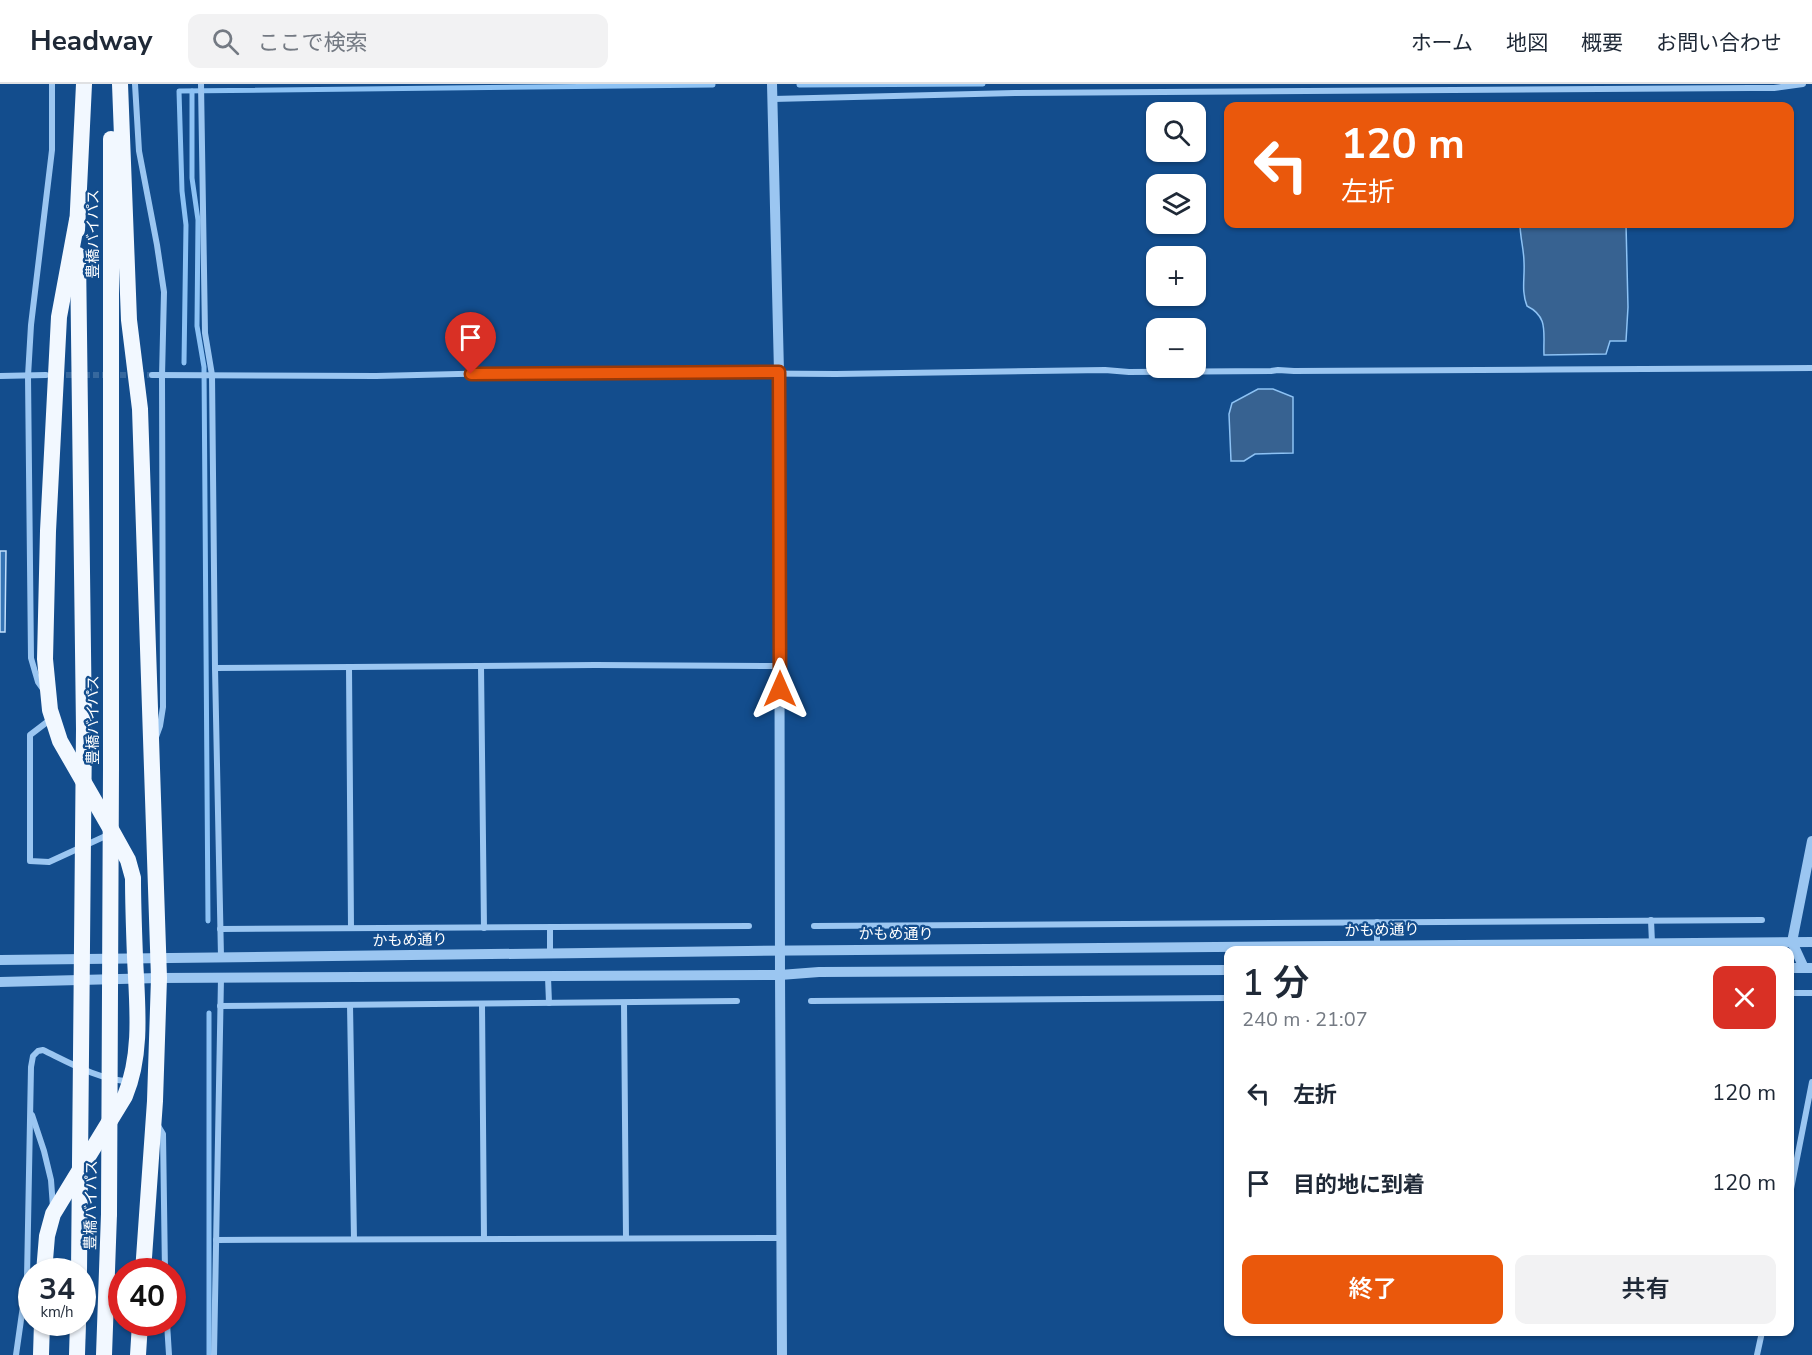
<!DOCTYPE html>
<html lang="ja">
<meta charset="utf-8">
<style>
body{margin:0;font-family:"Nunito Sans","Noto Sans JP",sans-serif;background:#f2f2f3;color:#1f2937;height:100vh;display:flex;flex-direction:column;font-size:22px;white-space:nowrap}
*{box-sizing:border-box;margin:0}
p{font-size:20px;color:#747a83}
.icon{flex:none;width:33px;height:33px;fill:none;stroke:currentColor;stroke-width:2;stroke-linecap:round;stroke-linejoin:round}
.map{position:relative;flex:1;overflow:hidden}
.side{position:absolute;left:1224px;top:862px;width:570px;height:390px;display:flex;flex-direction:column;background:#fff;border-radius:12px;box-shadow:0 2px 4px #0004}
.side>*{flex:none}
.top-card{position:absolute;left:1224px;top:18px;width:570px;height:126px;border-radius:12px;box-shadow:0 2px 4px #0004;background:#ea580c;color:#fff;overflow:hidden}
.buttons{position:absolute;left:1146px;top:18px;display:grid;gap:12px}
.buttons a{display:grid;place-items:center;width:60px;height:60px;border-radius:12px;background:#fff;box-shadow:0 2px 4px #0004;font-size:30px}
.speed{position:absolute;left:18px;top:1174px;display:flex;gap:12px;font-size:30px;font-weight:700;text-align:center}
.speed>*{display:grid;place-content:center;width:78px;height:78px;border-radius:50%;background:#fff;box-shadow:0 2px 4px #0004;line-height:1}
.speed small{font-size:15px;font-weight:400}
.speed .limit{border:9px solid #d22;background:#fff;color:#111}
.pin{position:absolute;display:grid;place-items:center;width:51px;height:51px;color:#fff;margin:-62px -26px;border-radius:50% 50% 50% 0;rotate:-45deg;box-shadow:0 0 6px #0007}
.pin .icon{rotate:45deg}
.me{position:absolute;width:66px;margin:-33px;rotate:0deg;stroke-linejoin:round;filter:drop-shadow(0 0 4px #0008)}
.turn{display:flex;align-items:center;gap:21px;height:126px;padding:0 18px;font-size:27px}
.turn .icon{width:78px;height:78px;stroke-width:2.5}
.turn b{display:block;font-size:42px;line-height:51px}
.round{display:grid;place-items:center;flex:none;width:63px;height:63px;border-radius:12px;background:#f2f2f3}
.headline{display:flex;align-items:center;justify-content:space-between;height:102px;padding:0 18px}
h1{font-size:36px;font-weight:600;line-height:45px}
.primary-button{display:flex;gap:12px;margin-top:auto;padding:12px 18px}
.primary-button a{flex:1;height:69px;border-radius:12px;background:#ea580c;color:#fff;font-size:24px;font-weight:600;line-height:69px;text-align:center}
.primary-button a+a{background:#f2f2f3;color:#1f2937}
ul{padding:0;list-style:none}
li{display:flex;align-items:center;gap:18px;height:90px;padding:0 18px}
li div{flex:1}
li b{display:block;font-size:22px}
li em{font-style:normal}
header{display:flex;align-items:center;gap:36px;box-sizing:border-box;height:84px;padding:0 30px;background:#fff;border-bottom:2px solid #e0e1e3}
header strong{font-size:28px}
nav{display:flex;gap:33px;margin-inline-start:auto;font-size:21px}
.search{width:420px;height:54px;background:#f2f2f3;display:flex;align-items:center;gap:15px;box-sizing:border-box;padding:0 21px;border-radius:12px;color:#747a83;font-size:22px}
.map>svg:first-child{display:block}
.water{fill:#376291;stroke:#8dc2f4;stroke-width:1.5}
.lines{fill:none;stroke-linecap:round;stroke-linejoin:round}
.stream{stroke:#8dc2f4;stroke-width:5}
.building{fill:#3674b4;stroke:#c2dffc;stroke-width:1.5}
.minor-tunnel{stroke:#36689e;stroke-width:6;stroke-dasharray:6 3;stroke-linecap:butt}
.minor{stroke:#9bc6f1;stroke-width:6}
.tertiary{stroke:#9bc6f1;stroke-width:10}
.trunk{stroke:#f2f8ff;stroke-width:16}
.trunk-bridge{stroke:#f2f8ff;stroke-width:16}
.route-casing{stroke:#983908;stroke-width:15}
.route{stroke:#ea580c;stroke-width:10}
.labels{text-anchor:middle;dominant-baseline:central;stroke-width:4.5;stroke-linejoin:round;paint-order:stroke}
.street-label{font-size:15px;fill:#fff;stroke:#134d8d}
</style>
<header>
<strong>Headway</strong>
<div class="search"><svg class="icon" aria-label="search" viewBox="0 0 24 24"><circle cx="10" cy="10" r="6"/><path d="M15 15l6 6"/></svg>ここで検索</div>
<nav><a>ホーム</a><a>地図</a><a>概要</a><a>お問い合わせ</a></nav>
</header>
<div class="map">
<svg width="1812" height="1271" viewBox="0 0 1812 1271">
<rect width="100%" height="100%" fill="#134d8d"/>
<g class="water">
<path d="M1520,140H1626L1628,223L1626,257H1610L1606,270L1544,271C1543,249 1549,233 1527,222C1521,206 1525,194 1524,178C1524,166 1520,153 1520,140Z"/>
<path d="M1258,305H1273L1293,313V369L1255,370L1244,377H1231L1229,330L1232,319Z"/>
</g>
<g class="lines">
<g class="stream">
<path d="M799,1L983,0"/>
<path d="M192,7V94L198,136L197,242L204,283L208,837"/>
<path d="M184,279L186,141L182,107L179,7L713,1"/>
<path d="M209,1271V929"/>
</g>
</g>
<path class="building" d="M0,467H6L5,548H0Z"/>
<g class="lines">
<path class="minor-tunnel" d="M57,291H152"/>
<g class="minor">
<path d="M135,0L139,67L157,161L164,208L162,292L163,623L160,642L156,653"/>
<path d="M201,0L205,249L212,291L215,584L221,873"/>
<path d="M773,15L1015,9L1750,4H1774L1803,0"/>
<path d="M152,291L376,292L542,288L836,290L1105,286L1129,288L1271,287L1278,286L1294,287C1467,287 1639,284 1812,284"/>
<path d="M0,292L46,291"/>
<path d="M481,582L484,844"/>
<path d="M349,583L351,844"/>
<path d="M215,584L595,581L780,582"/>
<path d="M43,605L38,598L31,574L28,292L31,241L52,66V0"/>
<path d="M51,635L30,651V777L49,778L110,750"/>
<path d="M1651,836L1652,859"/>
<path d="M1377,838V867"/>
<path d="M814,842L1762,836"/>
<path d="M550,843V869"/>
<path d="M220,845L749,842"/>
<path d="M548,893L549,919"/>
<path d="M1790,909H1812"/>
<path d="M811,917L1228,914"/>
<path d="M624,919L626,1154"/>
<path d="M482,920L484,1155"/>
<path d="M350,921L354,1155"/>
<path d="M220,922L737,917"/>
<path d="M32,1031L44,1067L51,1096L53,1123"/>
<path d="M157,1040L163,1050L165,1188"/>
<path d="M1790,1110L1812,998"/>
<path d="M216,1156L781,1154"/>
<path d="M167,1239L169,1271"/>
<path d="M16,1271L27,1194L31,983L33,972L38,967L43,966C68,978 101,997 129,997"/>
<path d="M214,1271L221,894"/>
<path d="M1757,1271L1762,1248"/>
</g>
<g class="tertiary">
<path d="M772,0L779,288L780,891L782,1271"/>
<path d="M0,876L747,867L1812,858"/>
<path d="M1790,884H1812"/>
<path d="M1804,884L1792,858L1812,757"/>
<path d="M0,898L159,894L780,891L819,888L1228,886"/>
</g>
<g class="trunk">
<path d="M120,0L129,236L140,325L159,894L155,1017L143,1188"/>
<path d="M111,55V684"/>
<path d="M77,146L84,0"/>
<path d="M78,171L84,645"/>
<path d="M44,1188L47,1152L53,1130L125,1012C143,969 137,919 135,873C134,847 133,820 133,794L128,776L113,749L60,657L50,626L45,575L48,447L59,233L77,136"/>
<path d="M41,1271L42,1239"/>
<path d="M77,1271L78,1239"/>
<path d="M104,1271L109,1130"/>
<path d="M138,1271L140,1239"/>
</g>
<g class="trunk-bridge">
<path d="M109,1130L111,684"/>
<path d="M79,1188L84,645"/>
</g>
</g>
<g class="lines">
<g class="route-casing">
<path id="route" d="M471,290L779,288L780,605"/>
</g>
<use href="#route" class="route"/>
</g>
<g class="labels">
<g class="street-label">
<text transform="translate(93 150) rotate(-90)">豊橋バイパス</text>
<text transform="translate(93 636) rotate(-90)">豊橋バイパス</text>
<text transform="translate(1382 846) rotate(-1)">かもめ通り</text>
<text x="896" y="850">かもめ通り</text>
<text transform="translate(410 856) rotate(-1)">かもめ通り</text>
<text transform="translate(91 1121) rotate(-89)">豊橋バイパス</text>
</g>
</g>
</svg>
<div class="buttons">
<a><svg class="icon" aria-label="search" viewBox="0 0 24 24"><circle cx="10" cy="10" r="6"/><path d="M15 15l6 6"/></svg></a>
<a><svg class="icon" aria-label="layers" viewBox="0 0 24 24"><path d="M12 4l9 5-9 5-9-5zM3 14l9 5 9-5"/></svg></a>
<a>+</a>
<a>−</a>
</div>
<div class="speed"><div>34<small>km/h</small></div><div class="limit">40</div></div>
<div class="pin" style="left:471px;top:290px;background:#d93025"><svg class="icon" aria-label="arrive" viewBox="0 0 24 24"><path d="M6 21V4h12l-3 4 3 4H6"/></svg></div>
<svg class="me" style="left:780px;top:605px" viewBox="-20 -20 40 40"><path d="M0-17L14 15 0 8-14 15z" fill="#ea580c" stroke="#fff" stroke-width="4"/></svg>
<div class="top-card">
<div class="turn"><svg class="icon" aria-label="left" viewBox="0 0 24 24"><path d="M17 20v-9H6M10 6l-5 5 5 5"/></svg><div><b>120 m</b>左折</div></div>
</div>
<section class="side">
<div class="headline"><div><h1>1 分</h1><p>240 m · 21:07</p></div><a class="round" style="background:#d93025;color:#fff"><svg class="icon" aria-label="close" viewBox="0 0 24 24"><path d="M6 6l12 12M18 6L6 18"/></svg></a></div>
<ul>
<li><svg class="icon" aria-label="left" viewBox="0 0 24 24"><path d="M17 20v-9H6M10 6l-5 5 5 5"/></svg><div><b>左折</b></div><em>120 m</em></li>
<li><svg class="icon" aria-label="arrive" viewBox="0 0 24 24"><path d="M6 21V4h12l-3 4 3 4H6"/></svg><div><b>目的地に到着</b></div><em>120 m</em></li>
</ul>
<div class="primary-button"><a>終了</a><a>共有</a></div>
</section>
</div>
